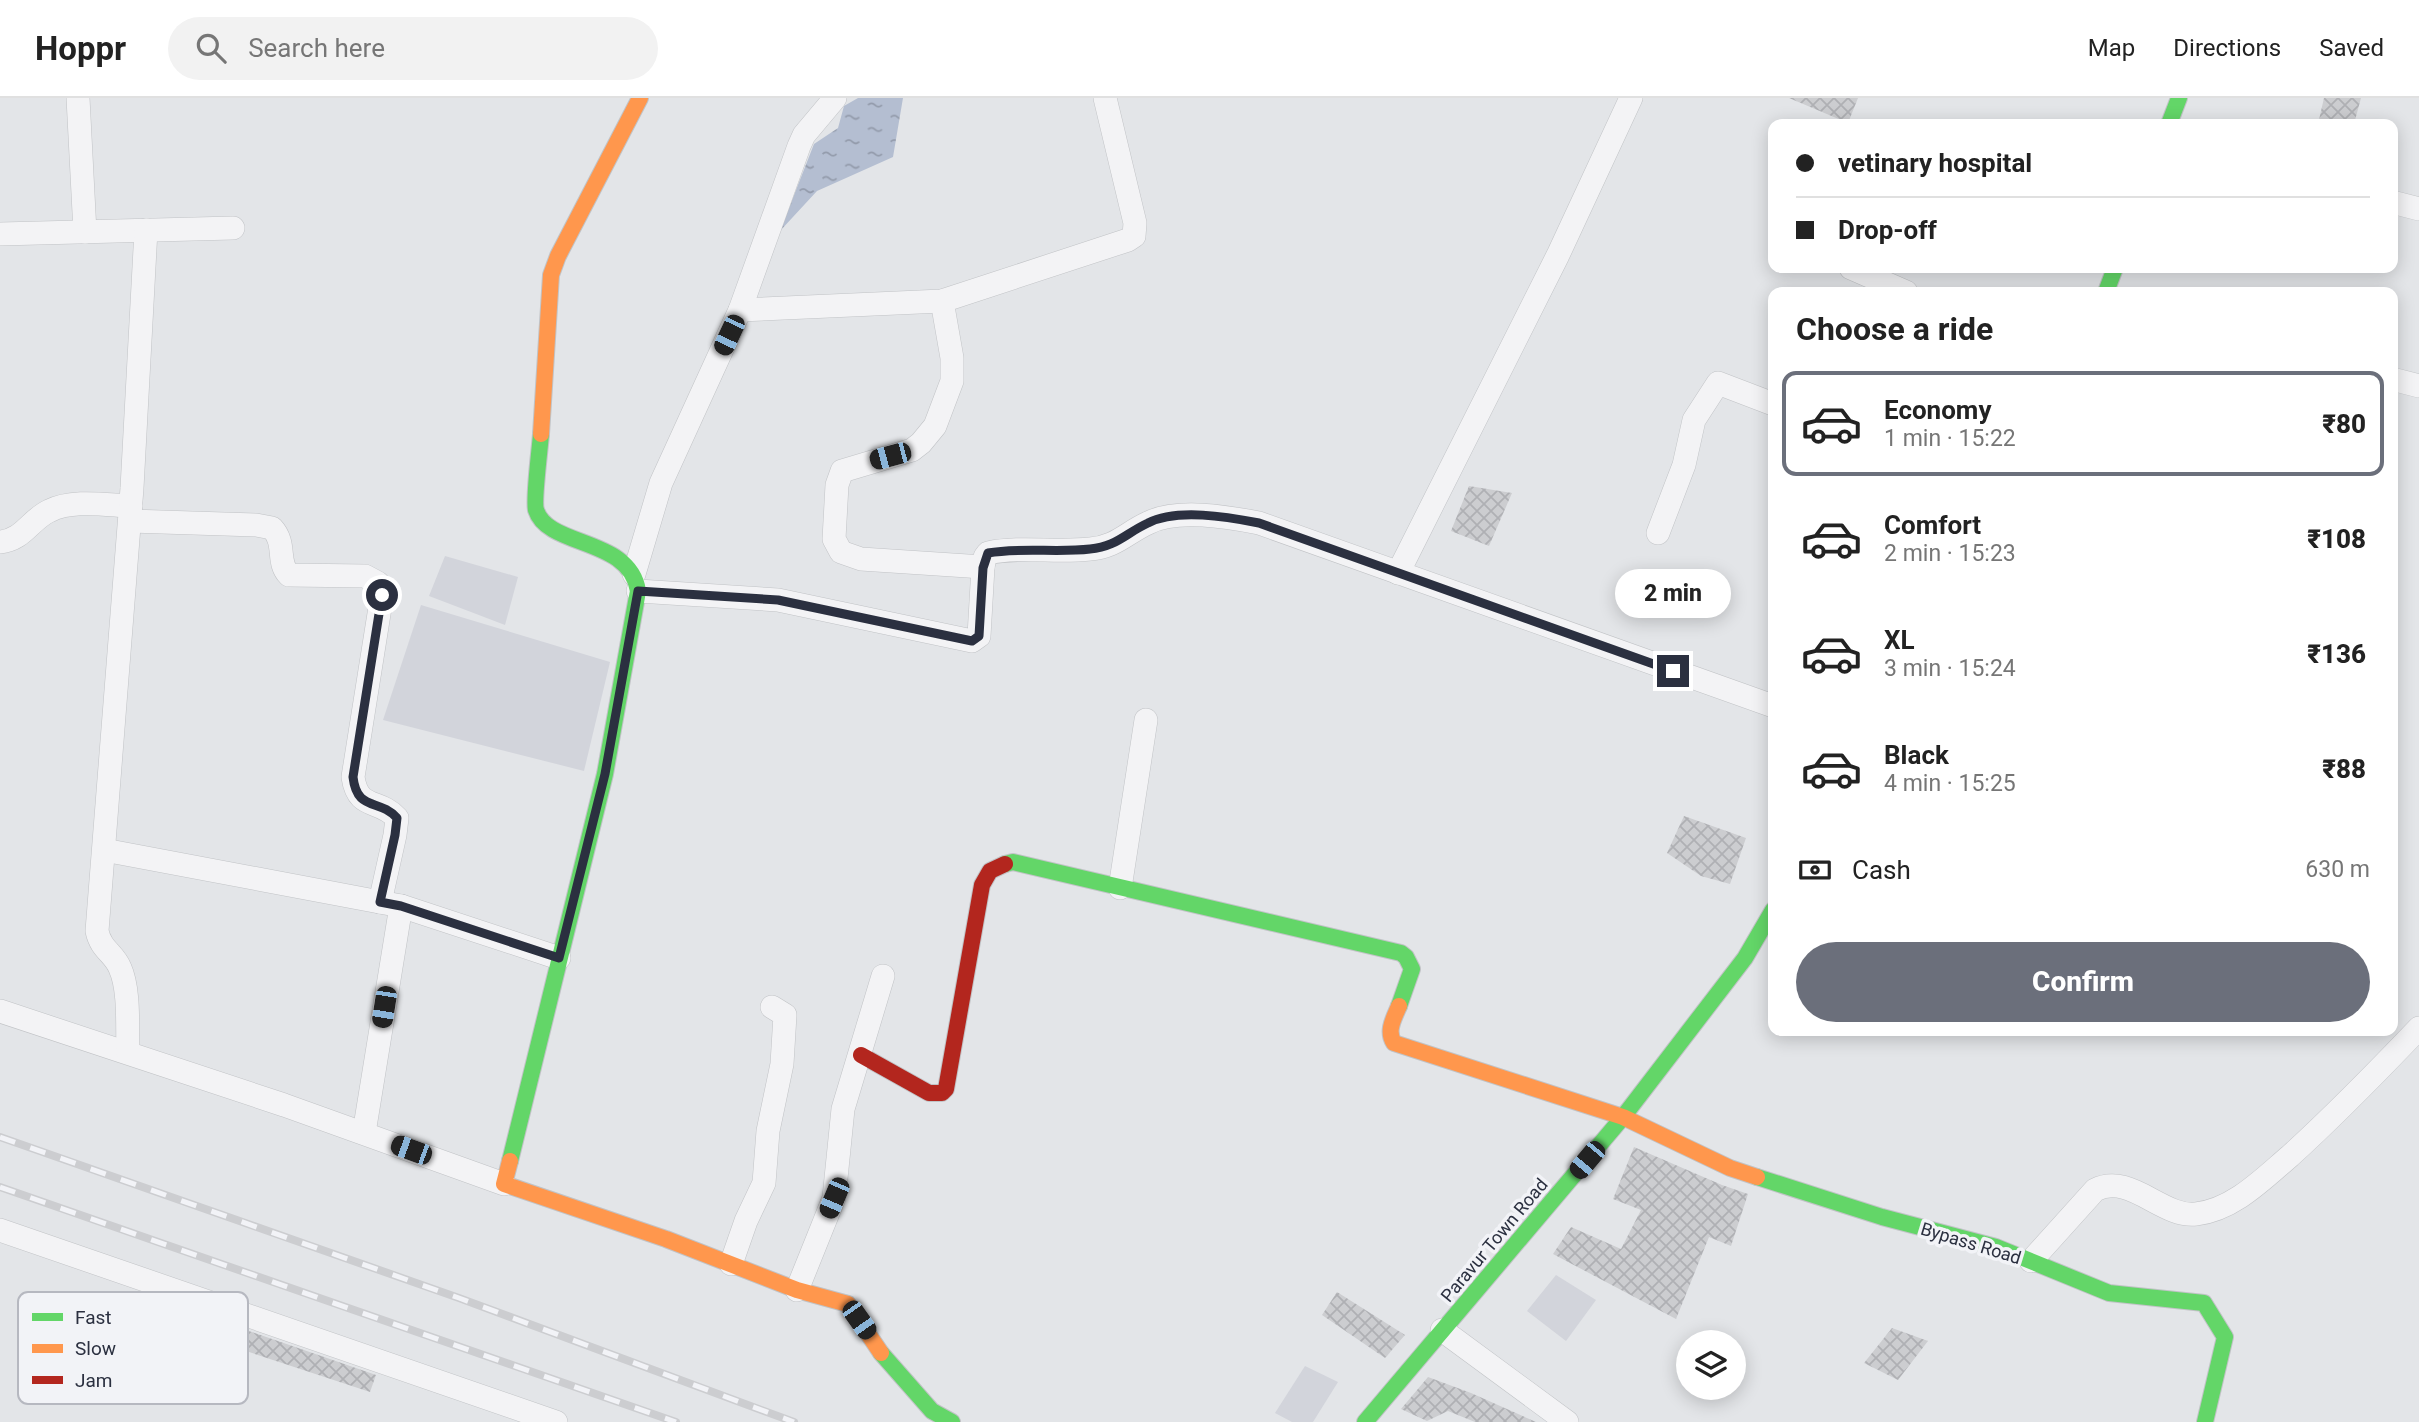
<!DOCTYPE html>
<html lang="en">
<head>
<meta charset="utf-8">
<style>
  :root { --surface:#fff; --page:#f2f2f2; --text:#222; --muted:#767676; --line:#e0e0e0; --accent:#6b6f7b }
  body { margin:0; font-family:Roboto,sans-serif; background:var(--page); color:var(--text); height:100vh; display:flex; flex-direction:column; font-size:26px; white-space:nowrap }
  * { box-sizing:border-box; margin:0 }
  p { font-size:23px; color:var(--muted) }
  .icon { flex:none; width:38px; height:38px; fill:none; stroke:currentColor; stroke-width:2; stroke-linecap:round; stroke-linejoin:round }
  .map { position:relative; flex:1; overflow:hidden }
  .side { position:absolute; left:1768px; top:189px; width:630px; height:749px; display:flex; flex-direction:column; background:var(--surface); border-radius:14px; box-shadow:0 4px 18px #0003 }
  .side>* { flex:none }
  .top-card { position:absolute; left:1768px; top:21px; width:630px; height:154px; border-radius:14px; box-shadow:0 4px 18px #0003; display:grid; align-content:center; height:154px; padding:0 28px; background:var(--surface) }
  .buttons { position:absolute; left:1676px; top:1232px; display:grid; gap:14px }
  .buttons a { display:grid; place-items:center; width:70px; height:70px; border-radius:50%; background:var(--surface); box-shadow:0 4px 18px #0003; font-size:35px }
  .end { position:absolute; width:32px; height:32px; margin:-16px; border:9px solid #2b3040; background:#fff; box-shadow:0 0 0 4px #fff }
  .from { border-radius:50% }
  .bubble { position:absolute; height:49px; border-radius:24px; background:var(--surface); box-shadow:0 4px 18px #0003; font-size:23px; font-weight:800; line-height:49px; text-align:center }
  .car { position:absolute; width:21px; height:42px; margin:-21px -10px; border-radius:9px; box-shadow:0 0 5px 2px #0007; background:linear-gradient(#222 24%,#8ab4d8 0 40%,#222 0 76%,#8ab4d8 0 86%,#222 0) }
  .top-card b { display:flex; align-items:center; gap:24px; height:66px; font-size:26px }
  .top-card b+b { border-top:2px solid var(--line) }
  .top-card i { width:18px; height:18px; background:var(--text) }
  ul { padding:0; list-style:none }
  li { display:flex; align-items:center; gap:21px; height:105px; margin:0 14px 10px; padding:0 14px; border:4px solid transparent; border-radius:14px }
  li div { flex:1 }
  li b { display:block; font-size:26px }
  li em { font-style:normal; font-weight:800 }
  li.selected { border-color:var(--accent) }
  li>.icon { width:63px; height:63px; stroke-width:1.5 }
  h2 { padding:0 28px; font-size:32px; line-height:84px }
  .pay { display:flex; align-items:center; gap:18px; height:77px; padding:0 28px; font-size:26px }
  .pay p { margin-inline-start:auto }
  .button { display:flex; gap:14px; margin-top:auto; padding:14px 28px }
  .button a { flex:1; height:80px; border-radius:42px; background:var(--accent); color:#fff; font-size:28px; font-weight:800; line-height:80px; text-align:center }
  header { display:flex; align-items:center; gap:42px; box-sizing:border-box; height:98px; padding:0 35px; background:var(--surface); border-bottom:2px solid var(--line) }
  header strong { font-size:33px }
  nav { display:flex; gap:38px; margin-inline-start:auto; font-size:24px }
  .search { width:490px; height:63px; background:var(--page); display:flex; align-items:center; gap:18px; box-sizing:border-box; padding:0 24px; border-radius:38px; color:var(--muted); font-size:26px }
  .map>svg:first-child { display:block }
</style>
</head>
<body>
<header>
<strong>Hoppr</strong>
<div class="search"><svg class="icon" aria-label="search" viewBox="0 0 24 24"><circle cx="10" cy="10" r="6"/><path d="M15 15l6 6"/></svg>Search here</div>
<nav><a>Map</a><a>Directions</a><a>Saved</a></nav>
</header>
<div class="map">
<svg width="2419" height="1324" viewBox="0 0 2419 1324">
  <defs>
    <pattern id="water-ripples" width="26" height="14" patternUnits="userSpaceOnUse" patternTransform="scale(1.75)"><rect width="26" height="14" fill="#b4bed1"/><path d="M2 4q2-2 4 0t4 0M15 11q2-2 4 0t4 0" fill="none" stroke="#939bab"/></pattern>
    <pattern id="building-cross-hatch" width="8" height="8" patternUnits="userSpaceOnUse" patternTransform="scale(1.75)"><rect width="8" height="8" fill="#cccdd0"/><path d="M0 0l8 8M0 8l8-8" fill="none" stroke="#afb0b4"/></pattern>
  </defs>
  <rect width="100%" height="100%" fill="#e3e5e8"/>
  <g fill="#d2d4db">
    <path d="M445,458L518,479L505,527L429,498Z"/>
    <path d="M421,507L610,564L584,673L383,622Z"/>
    <path d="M1556,1177L1596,1202L1566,1243L1527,1213Z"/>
    <path d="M1305,1268L1338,1284L1313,1324H1292L1275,1315Z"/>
  </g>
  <path fill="url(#water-ripples)" d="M858,0H903L893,59L817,93L780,133L814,46L838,30L844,8Z"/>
  <g fill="url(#building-cross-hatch)">
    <path d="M1789,0H1858L1848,25Z"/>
    <path d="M2324,0H2361L2354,26H2318Z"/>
    <path d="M1469,388L1512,395L1489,448L1451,433Z"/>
    <path d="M1684,718L1746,740L1730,786L1701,778L1667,755Z"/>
    <path d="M1634,1049L1722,1087L1748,1096L1731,1148L1709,1139L1676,1221L1553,1156L1571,1129L1621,1151L1641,1112L1613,1101Z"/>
    <path d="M1337,1194L1405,1237L1385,1260L1322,1217Z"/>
    <path d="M1892,1230L1928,1243L1898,1282L1864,1265Z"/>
    <path d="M246,1232L376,1277L370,1294L240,1251Z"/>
    <path d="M1428,1279L1471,1295L1536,1324H1475L1448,1313L1427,1323L1401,1311Z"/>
  </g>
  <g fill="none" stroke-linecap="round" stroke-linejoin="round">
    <g stroke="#c1c3c6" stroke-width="24">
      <g id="street">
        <path d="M78,0L85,134"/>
        <path d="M2392,104L2419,111"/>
        <path d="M0,136L233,130"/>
        <path d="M1851,170L1906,194"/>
        <path d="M942,203L952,260V283L935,328L921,345L912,352L842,373L837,387L834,441L841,454L861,461L983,469"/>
        <path d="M740,212L942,203L1128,142L1134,138L1135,125L1105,0"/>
        <path d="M2392,281L2419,288"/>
        <path d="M130,423L256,427L272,430C287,446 276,464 289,477L365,478L378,485L382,497L353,679C358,713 379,700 397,720L395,737L380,804"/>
        <path d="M1658,435L1684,367L1694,322L1718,285L1773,306"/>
        <path d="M0,444C23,442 30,422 49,413C72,401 106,407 131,408"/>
        <path d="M1398,475L1558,157L1631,0"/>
        <path d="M634,476L661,385L740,212L799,48L804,37L835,0"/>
        <path d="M638,493L778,502L972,543L979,538L983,469L985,459L988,455C1021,448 1057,455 1090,451C1116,449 1126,435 1148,425C1177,410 1228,419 1259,425L1773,608"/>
        <path d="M104,752L401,808L559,860"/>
        <path d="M1120,790L1146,622"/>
        <path d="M0,913L284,1007L504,1086"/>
        <path d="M128,954C127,930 130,892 120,870C114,855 101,852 97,833L132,390L146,132"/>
        <path d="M364,1035L401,808"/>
        <path d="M0,1132L556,1324"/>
        <path d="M2031,1163L2095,1092C2130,1074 2162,1120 2196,1116C2233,1112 2263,1081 2290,1058C2335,1017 2377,974 2419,930"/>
        <path d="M731,1166L746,1123L764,1085L768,1033L782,966L785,917L772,909"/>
        <path d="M797,1192L834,1100L843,1011L883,878"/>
        <path d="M1442,1232L1567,1324"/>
      </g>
    </g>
    <g stroke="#c1c3c6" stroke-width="18">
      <g id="fast">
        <path d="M2169,26L2179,0"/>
        <path d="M2106,194L2115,170"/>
        <path d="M1005,766L1013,764L1401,855L1406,859L1412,871L1399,908"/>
        <path d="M510,1063L605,676L638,493C630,439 548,450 536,412C533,403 540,350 541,336"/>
        <path d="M1757,1079L1882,1119L1996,1149L2109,1195L2204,1205L2225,1239L2205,1324"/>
        <path d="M881,1255L932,1313L952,1324"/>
        <path d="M1365,1324L1623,1019L1745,860L1773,812"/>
      </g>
    </g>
    <g stroke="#c1c3c6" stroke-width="18">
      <g id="slow">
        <path d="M541,336L551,177L558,158L640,0"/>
        <path d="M1399,908C1394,920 1386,933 1394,945L1623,1019L1730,1070L1757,1079"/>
        <path d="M510,1063L504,1086L666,1141L797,1192L848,1206L881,1255"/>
      </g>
    </g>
    <g stroke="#c1c3c6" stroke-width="18">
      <path id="jam" d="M861,957L929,995H942L946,991L982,787L990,773L1005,766"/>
    </g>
    <use href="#street" stroke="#f3f3f5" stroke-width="23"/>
    <use href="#fast" stroke="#63d668" stroke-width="16"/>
    <use href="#slow" stroke="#ff974d" stroke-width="16"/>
    <use href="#jam" stroke="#b3261e" stroke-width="16"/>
    <g stroke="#cccdd0" stroke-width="8">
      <g id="rail">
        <path d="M0,1039L459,1200L794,1324"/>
        <path d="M0,1089L676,1324"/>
      </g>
    </g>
    <use href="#rail" stroke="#f2f3f7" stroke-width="5" stroke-dasharray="16" stroke-linecap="butt"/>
  </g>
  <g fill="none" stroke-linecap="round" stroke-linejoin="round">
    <path stroke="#2b3040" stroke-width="9" d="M382,497L353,679C357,714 379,700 397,720L395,737L380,804L401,808L559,860L605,676L638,493L778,502L972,543L979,538L983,470L988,455C1021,449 1057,455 1090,451C1116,449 1126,435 1148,425C1177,410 1228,419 1259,425L1673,573"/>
  </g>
  <g text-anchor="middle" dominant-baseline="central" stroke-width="7" stroke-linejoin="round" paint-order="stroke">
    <g font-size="18" fill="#2b3040" stroke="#f2f3f7">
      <text transform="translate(1494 1142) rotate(-50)">Paravur Town Road</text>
      <text transform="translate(1971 1145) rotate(17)">Bypass Road</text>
    </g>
  </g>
  <rect x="18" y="1194" width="230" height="112" rx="10" fill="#f2f3f7" stroke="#b6b8c0" stroke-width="2"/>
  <rect x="32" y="1215" width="31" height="8" fill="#63d668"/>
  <rect x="32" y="1246" width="31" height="9" fill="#ff974d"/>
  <rect x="32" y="1278" width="31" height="8" fill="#b3261e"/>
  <g font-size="19" fill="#2b3040">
    <text x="75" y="1226">Fast</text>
    <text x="75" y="1257">Slow</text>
    <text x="75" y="1289">Jam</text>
  </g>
</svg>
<div class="buttons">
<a><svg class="icon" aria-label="layers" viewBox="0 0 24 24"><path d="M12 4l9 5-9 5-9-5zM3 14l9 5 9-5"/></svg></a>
</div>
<i class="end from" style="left:382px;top:497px"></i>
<i class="end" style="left:1673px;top:573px"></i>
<div class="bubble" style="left:1615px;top:471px;width:116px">2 min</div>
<i class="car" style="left:729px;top:237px;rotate:205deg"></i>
<i class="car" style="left:890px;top:358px;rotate:255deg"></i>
<i class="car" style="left:384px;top:909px;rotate:189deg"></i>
<i class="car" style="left:411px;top:1052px;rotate:290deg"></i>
<i class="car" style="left:1587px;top:1062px;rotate:220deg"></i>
<i class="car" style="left:834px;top:1100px;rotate:203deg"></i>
<i class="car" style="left:859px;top:1222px;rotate:145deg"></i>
<div class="top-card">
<b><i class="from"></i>vetinary hospital</b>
<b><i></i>Drop-off</b>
</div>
<section class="side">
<h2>Choose a ride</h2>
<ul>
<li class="selected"><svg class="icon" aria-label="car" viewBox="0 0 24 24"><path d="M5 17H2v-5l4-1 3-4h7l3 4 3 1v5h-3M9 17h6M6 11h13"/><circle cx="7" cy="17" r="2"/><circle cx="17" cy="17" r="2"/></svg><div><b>Economy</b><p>1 min · 15:22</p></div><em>₹80</em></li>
<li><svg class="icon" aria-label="car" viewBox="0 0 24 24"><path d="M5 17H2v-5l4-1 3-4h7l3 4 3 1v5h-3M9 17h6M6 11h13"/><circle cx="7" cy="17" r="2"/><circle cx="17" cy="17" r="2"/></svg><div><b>Comfort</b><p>2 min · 15:23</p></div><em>₹108</em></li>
<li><svg class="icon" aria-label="car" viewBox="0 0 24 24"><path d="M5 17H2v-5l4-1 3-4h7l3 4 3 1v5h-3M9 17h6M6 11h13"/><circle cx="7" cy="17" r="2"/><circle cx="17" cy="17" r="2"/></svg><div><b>XL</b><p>3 min · 15:24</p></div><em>₹136</em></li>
<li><svg class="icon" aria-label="car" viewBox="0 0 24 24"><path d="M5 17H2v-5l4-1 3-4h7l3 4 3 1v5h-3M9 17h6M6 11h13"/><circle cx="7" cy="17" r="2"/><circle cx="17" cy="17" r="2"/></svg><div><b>Black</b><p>4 min · 15:25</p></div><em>₹88</em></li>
</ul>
<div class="pay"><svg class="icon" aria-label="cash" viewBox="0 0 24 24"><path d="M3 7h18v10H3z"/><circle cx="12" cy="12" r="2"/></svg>Cash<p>630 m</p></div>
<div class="button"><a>Confirm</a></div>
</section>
</div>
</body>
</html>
